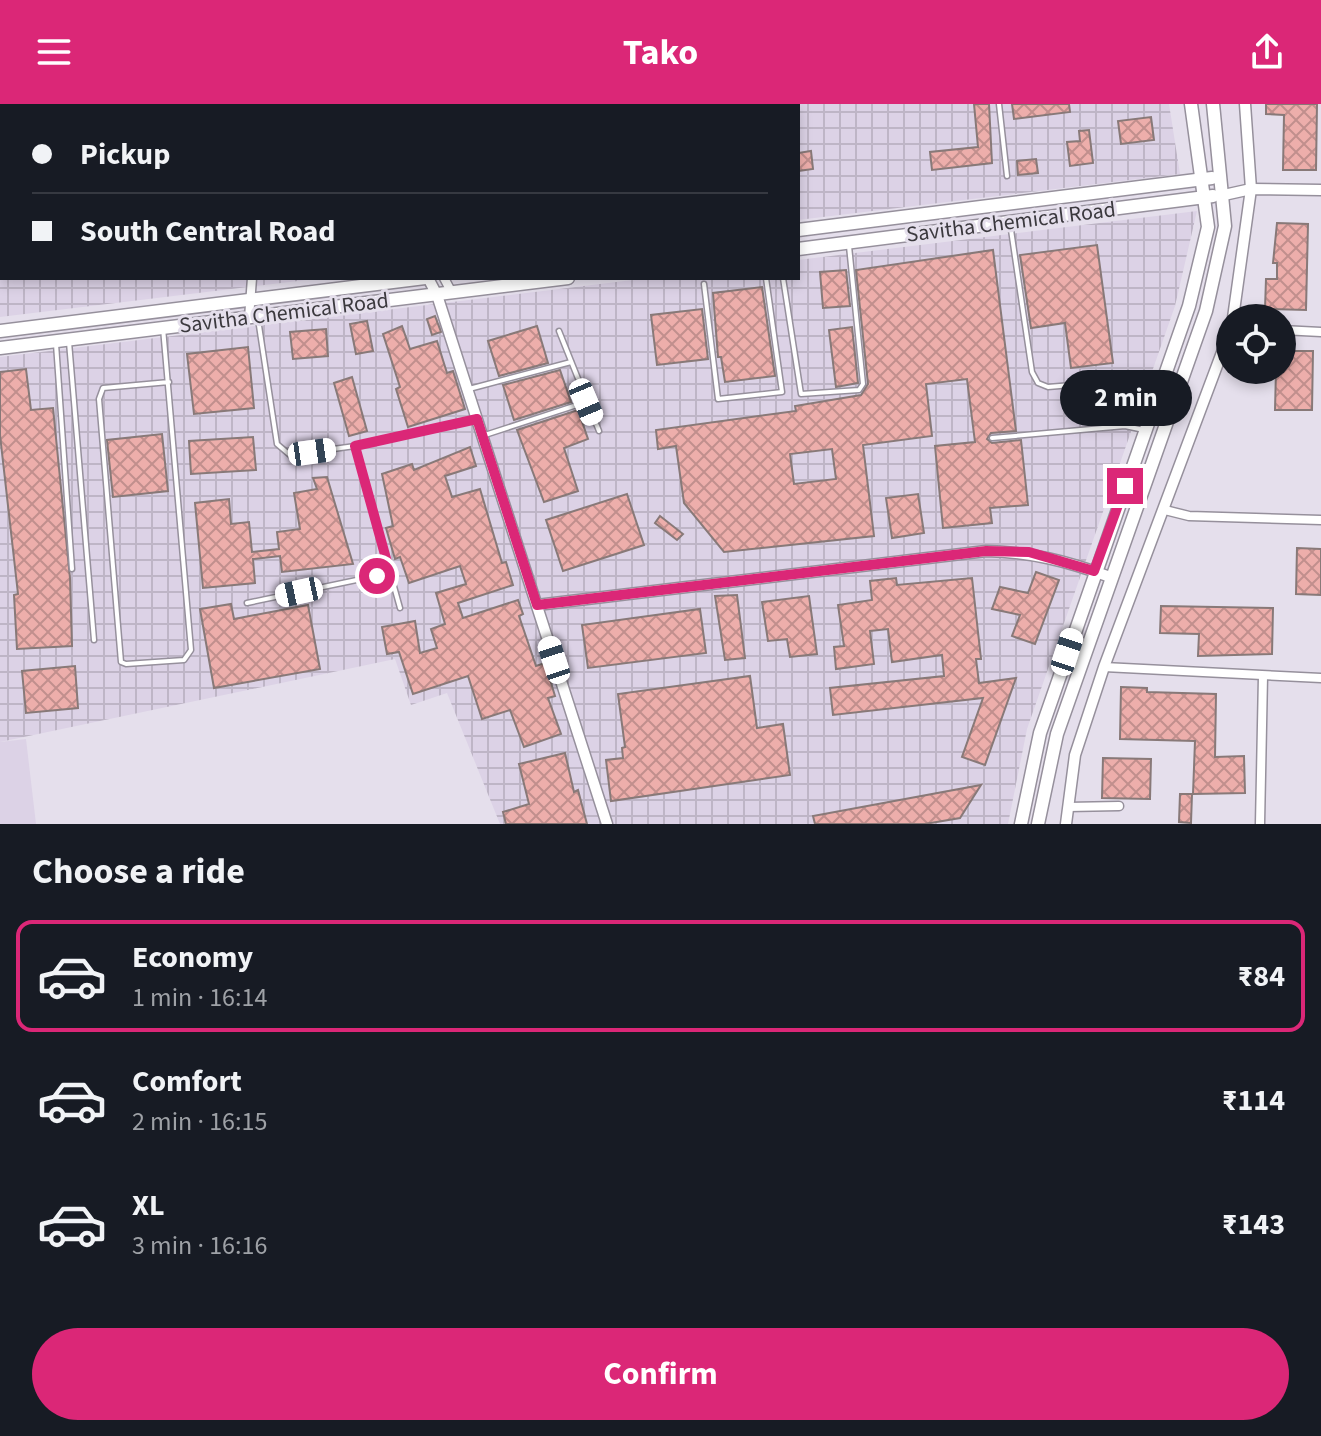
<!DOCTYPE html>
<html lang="en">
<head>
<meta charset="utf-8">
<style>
  :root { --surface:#171b24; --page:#20242c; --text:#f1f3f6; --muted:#9ea1a6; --line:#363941; --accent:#db2777 }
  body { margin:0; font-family:"Source Sans 3",sans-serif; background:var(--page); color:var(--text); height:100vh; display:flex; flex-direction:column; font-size:30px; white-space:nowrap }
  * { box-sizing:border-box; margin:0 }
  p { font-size:26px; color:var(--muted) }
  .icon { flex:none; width:44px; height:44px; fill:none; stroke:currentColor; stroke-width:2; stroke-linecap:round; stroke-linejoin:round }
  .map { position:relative; height:720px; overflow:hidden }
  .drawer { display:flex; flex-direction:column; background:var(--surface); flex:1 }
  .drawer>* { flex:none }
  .top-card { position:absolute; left:0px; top:0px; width:800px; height:176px; box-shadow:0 4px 12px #0003; display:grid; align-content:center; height:176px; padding:0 32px; background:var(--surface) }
  .fabs { position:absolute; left:1216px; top:200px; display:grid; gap:16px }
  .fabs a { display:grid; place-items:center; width:80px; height:80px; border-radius:50%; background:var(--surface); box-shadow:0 4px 12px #0003; font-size:40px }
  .end { position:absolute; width:36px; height:36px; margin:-18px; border:10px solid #db2777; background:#fff; box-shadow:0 0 0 4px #fff }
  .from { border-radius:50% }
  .bubble { position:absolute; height:56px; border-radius:28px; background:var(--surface); box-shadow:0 4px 12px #0003; font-size:26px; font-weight:700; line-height:56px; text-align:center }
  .car { position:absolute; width:24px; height:48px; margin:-24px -12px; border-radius:10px; box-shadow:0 0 6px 2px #0007; background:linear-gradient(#fff 24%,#345 0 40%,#fff 0 76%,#345 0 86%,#fff 0) }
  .top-card b { display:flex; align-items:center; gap:28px; height:76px; font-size:30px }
  .top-card b+b { border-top:2px solid var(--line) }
  .top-card i { width:20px; height:20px; background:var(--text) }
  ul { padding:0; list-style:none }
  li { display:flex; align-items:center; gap:24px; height:112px; margin:0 16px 12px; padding:0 16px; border:4px solid transparent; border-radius:16px }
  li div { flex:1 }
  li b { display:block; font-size:30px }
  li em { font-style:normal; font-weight:700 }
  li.selected { border-color:var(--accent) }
  li>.icon { width:72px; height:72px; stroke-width:1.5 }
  h2 { padding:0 32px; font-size:36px; line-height:96px }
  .primary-button { display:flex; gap:16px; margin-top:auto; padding:16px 32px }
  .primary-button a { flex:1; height:92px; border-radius:48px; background:var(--accent); color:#fff; font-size:32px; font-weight:700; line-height:92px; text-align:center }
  header { display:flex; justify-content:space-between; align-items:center; height:104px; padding:0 32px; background:var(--accent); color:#fff; font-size:36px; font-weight:700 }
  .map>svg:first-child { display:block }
</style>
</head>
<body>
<header><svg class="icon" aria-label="menu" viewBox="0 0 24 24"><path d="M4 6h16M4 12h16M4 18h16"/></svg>Tako<svg class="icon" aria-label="share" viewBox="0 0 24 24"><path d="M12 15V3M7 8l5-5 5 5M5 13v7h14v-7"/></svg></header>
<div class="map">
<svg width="1321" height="720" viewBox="0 0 1321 720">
  <defs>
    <pattern id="industrial-grid" width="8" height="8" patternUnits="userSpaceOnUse" patternTransform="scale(2)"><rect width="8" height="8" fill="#dcd2e6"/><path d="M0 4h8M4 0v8" fill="none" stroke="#beb5c6"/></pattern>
    <pattern id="building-cross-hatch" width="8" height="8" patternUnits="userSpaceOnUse" patternTransform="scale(2)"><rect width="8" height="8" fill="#edaeab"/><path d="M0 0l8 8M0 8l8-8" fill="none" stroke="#c18f8d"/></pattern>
  </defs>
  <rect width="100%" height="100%" fill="#e5dfec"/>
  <path fill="#dcd2e6" d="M26,635L36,720H0V638Z"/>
  <g fill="url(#industrial-grid)">
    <path d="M0,0H1169L1180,70L798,116V2H2V174H323L0,213Z"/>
    <path d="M1197,107L1175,202L1027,625L1008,720H500L447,589L411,601L395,555L0,638V253L649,174H798V156Z"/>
  </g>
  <g fill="url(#building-cross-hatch)" stroke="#887978" stroke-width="2" fill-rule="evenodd">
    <path d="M974,0H989L992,59L932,66L930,48L978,43Z"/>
    <path d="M1012,0H1069L1070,8L1014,15Z"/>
    <path d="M1266,0H1317L1316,66H1283L1284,11L1266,10Z"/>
    <path d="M1151,13L1154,36L1121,40L1118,17Z"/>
    <path d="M1089,26L1093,59L1070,62L1067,38L1080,37L1079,27Z"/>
    <path d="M811,47L813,65L798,67V49Z"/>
    <path d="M1036,55L1038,69L1018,71L1017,57Z"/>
    <path d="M1277,119L1308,120L1306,206L1265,205L1266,175H1277V159H1273Z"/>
    <path d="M1097,141L1113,259L1071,264L1065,219L1031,224L1020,151Z"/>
    <path d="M993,146L1016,327L991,329L987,335L992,339L1021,336L1028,401L990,404L992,419L943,424L935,342L975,338L967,275L926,280L932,332L863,341L874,432L724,448L684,399L676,342L658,345L656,326L796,307L795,302L861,291L868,280L856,166ZM832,345L836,375L794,380L790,350Z"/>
    <path d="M846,166L850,202L823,204L820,168Z"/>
    <path d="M762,183L775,272L725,278L721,253H718L713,189Z"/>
    <path d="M702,205L708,255L657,261L651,211Z"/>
    <path d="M435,212L441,228L432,231L427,215Z"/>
    <path d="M367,217L373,247L356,250L350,220Z"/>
    <path d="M402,222L410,245L437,237L447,269L453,267L465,305L408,323L396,285L400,283L383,230Z"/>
    <path d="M537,222L548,259L499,272L488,237Z"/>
    <path d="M852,223L858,279L836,283L829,226Z"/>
    <path d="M326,225L328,252L293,255L290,228Z"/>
    <path d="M248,243L254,304L194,310L187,250Z"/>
    <path d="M1282,247H1313L1312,306H1275L1276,266H1282Z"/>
    <path d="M26,265L31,306L53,304L70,474L72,542L17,545L14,491L18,490L0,331V268Z"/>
    <path d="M560,266L571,298L514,316L503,281Z"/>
    <path d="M352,273L367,327L349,332L334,279Z"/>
    <path d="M578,306L588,335L564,344L578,387L544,398L517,326Z"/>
    <path d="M162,330L168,387L113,393L107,336Z"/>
    <path d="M253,333L256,366L191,370L189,337Z"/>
    <path d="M470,343L476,362L445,372L452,393L480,385L502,459L506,458L513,481L458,499L463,514L518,496L523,510L519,512L536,562L545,559L555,592L548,594L561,630L524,643L510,606L482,615L468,572L413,590L399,548L387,550L382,523L415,517L420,549L437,544L431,525L445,520L436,489L466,480L460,462L409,479L400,453L395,455L386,424L393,422L382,370L412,360L414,366Z"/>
    <path d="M327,373L353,460L282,468L280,452L253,455L255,479L203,484L195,399L229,395L231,420L249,418L252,448L279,445L277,428L300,425L294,389L317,385L313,374Z"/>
    <path d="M627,390L644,441L563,467L546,416Z"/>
    <path d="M918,390L924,429L892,434L886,394Z"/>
    <path d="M660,412L683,430L677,436L655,419Z"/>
    <path d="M1297,444L1321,445V491L1296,490Z"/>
    <path d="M1036,468L1059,476L1035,540L1012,532L1020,511L992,505L1000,483L1028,489Z"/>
    <path d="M896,474L897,481L972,474L981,555H976L979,579L1016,574L985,661L962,653L983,594L833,611L830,584L944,572L942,551L892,558L888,525L870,527L874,560L836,565L834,543L844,542L838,501L872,496L870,477Z"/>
    <path d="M737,491L745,554L725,556L715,492Z"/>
    <path d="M809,492L817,550L790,553L787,535L768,537L762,498Z"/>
    <path d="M231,500L234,515L308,501L320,565L214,584L200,505Z"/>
    <path d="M1161,502L1273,504L1272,550L1198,552L1199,530L1160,529Z"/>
    <path d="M700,505L706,549L588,564L582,521Z"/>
    <path d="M75,562L78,604L26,609L22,567Z"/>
    <path d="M750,572L757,624L783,620L790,671L611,697L606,656L623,654L622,644L625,643L618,590Z"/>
    <path d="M1121,583L1147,584V588L1216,590L1215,653L1244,652L1245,689L1193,690L1195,637L1120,635Z"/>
    <path d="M565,649L574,688L578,686L587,720H506L503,708L529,700L519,660Z"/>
    <path d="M1103,654L1151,655L1150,695L1102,694Z"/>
    <path d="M981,681L960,714L925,720H815L813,712Z"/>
    <path d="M1180,690H1192L1191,719L1179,718Z"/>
  </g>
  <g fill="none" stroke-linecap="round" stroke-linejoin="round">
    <g stroke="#96909c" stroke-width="7">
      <g id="service">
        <path d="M89,0V2"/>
        <path d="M749,0L750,2"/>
        <path d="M999,0L1007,72"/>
        <path d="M0,87H2"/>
        <path d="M1010,119L1032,268L1038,279L1048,283L1119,277"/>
        <path d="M0,162H2"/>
        <path d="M783,174L801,290L859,286L863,280L849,142"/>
        <path d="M704,180L718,295L782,288L766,174"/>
        <path d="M258,215L277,340L290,351L355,342L477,315"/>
        <path d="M163,224L191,546L184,556L126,560L121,558L99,295L103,284L169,278"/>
        <path d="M559,227L599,327"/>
        <path d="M69,238L94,536"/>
        <path d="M56,240L72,465"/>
        <path d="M469,285L571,258"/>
        <path d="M485,331L586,298"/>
        <path d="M992,334L1125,322L1144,326"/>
        <path d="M355,342L400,504"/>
        <path d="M247,499L390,469"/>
      </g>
    </g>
    <g stroke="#96909c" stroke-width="11">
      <g id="minor">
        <path d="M346,0L347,2"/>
        <path d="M270,2L271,0"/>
        <path d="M444,174L452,189"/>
        <path d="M249,214L252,174"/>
        <path d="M1282,226L1321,228"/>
        <path d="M1165,406L1189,412L1321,416"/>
        <path d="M1104,563L1321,574"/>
        <path d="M1068,703L1119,702"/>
        <path d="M1260,720L1263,572"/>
      </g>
    </g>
    <g stroke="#96909c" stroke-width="13">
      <g id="tertiary">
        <path d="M1224,91L1251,85L1321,86"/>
        <path d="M428,174L437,191L607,720"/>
        <path d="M1233,214L1251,85L1245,0"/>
        <path d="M537,501L986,447C1031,448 1067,457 1110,473"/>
        <path d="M1066,720L1075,651L1104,563L1230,227"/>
      </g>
    </g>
    <g stroke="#96909c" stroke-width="15">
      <g id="secondary">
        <path d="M650,0L651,2"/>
        <path d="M798,126L1212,74"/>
        <path d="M798,145L1213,92"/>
        <path d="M0,227L425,174"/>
        <path d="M0,244L568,174"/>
        <path d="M1021,720L1040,629L1189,202L1208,123L1191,0"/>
        <path d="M1038,720L1057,630L1206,207L1225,122L1213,0"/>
      </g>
    </g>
    <use href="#service" stroke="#fff" stroke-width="4"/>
    <use href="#minor" stroke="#fff" stroke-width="8"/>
    <use href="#tertiary" stroke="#fff" stroke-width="10"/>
    <use href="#secondary" stroke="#fff" stroke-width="12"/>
  </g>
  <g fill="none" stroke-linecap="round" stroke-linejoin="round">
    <path stroke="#db2777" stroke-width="10" d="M377,472L390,469L355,342L477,315L537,501L986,447L1029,448L1094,467L1125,382"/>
  </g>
  <g text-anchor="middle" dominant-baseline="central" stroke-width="6" stroke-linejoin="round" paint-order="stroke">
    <g font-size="22" fill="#3b393e" stroke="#e5dfec">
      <text transform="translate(1011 118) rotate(-7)">Savitha Chemical Road</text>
      <text transform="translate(284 209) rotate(-7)">Savitha Chemical Road</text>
    </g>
  </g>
</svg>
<div class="fabs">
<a><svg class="icon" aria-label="locate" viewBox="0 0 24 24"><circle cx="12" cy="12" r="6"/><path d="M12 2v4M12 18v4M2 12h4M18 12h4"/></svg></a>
</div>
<i class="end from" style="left:377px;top:472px"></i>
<i class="end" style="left:1125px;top:382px"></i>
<div class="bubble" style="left:1060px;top:266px;width:132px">2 min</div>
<i class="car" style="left:586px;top:298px;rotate:157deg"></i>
<i class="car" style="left:312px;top:348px;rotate:82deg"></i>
<i class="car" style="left:299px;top:488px;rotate:258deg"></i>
<i class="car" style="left:1067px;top:548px;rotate:18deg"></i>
<i class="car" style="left:554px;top:556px;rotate:342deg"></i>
<div class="top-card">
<b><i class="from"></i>Pickup</b>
<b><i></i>South Central Road</b>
</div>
</div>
<section class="drawer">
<h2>Choose a ride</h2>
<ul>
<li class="selected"><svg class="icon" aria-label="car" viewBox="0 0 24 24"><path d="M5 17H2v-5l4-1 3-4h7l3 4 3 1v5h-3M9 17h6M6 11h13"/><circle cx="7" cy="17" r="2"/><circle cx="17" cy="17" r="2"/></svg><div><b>Economy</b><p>1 min · 16:14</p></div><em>₹84</em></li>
<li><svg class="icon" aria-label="car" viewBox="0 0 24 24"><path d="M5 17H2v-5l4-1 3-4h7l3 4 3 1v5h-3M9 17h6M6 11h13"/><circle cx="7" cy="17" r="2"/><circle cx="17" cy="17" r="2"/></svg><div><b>Comfort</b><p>2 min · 16:15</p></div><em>₹114</em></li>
<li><svg class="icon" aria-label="car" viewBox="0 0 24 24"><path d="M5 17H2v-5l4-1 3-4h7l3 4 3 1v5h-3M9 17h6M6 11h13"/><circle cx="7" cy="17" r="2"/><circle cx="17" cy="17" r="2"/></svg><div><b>XL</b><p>3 min · 16:16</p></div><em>₹143</em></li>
</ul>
<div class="primary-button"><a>Confirm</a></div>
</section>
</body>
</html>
